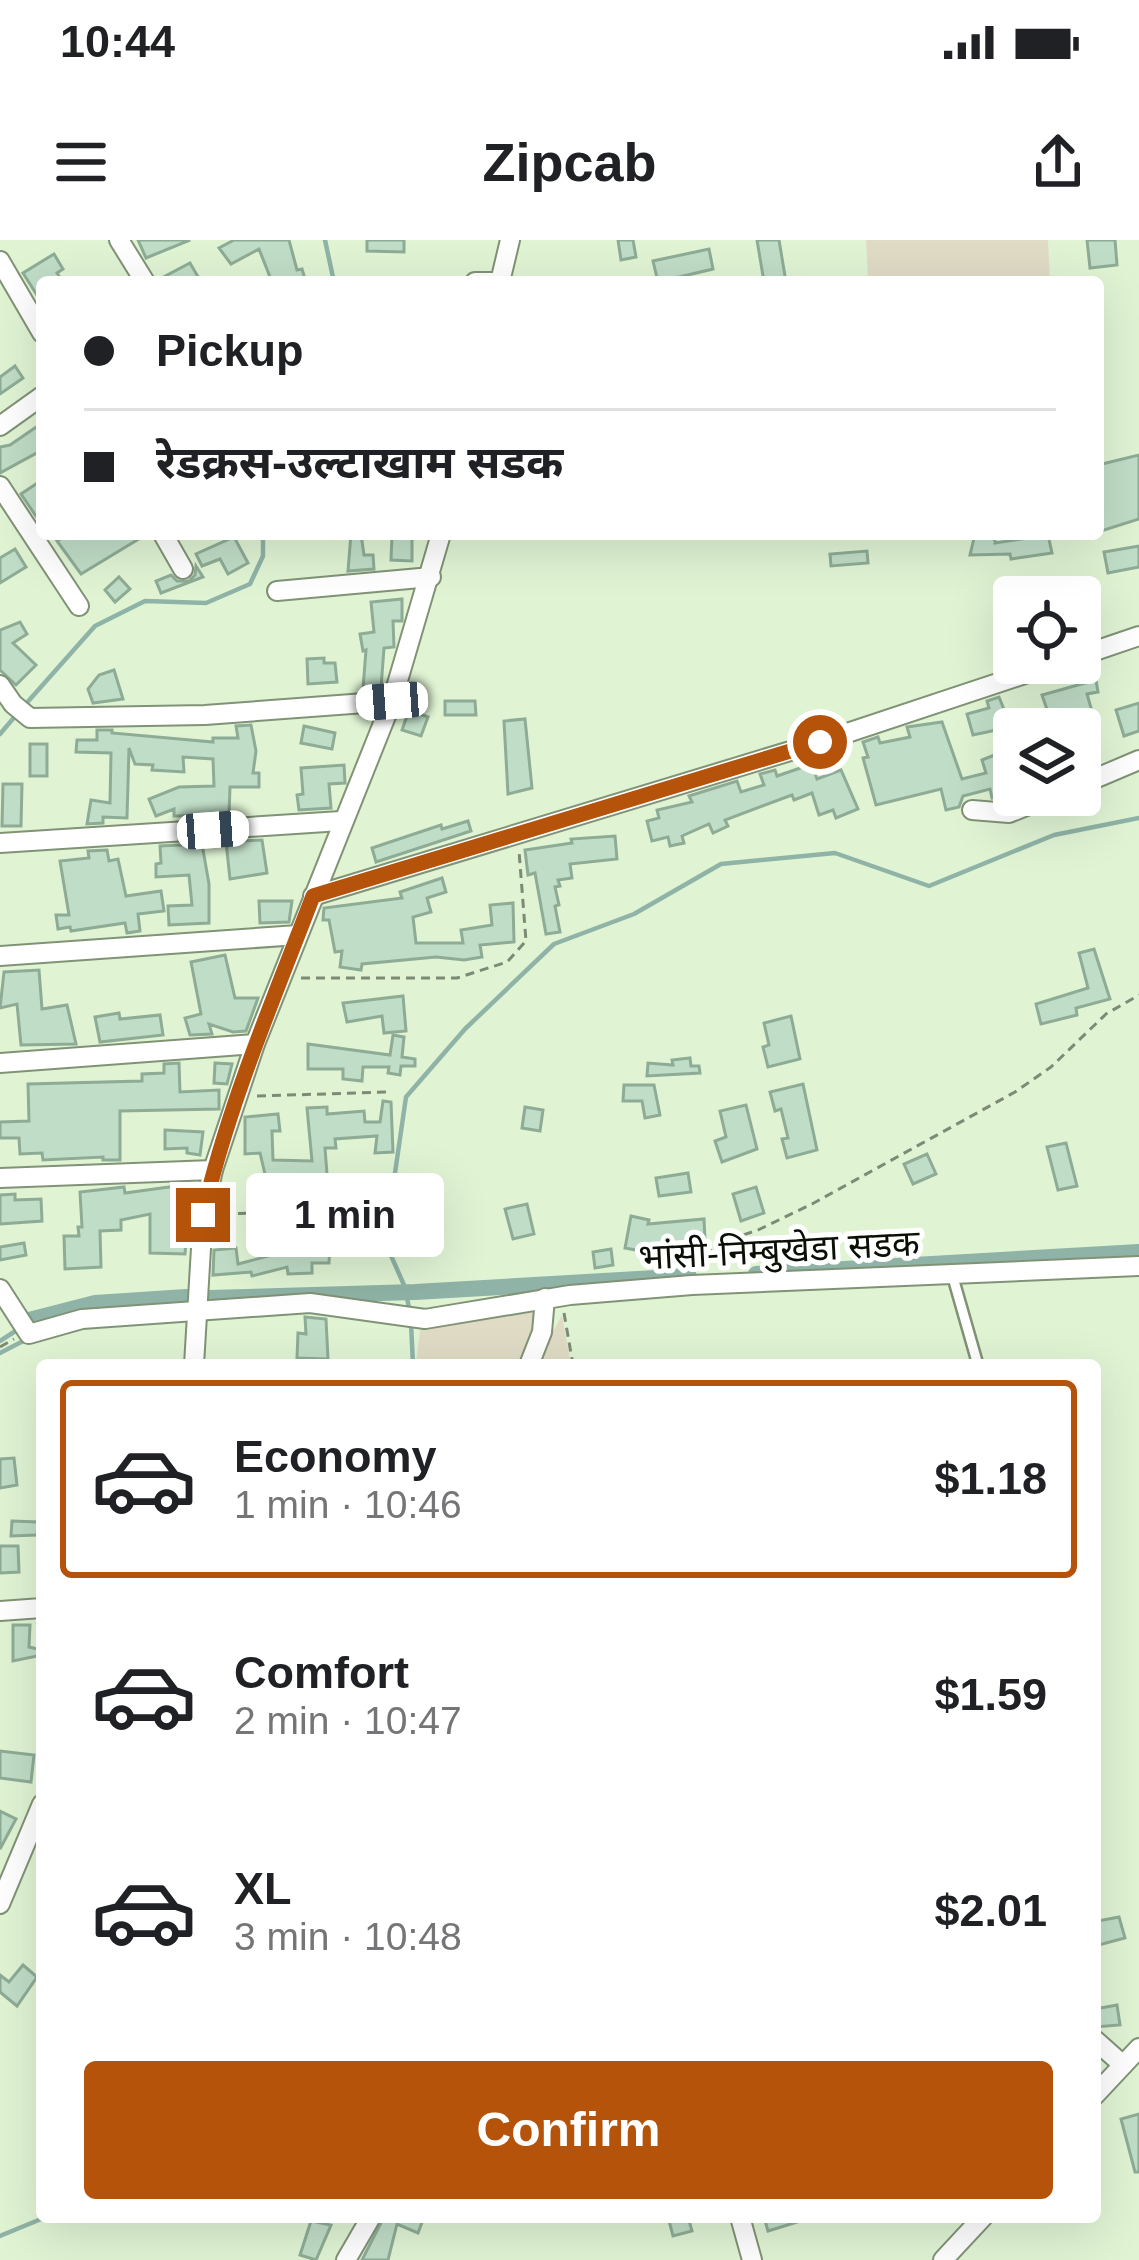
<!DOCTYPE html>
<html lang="en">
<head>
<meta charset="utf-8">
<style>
  :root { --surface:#fff; --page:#f2f2f2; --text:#202124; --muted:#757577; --line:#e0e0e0; --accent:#b45309 }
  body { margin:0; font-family:Arial,"Noto Sans Devanagari",sans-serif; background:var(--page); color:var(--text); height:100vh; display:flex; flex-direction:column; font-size:45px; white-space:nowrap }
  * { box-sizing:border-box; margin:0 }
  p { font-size:39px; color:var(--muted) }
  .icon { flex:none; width:66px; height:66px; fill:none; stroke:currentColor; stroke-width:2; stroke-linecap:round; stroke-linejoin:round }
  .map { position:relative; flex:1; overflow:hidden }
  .sheet { position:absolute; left:36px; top:1119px; width:1065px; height:864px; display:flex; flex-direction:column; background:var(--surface); border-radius:12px; box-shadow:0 12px 48px #0002 }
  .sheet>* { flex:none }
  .guide { position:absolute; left:36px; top:36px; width:1068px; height:264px; border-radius:12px; box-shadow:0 12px 48px #0002; display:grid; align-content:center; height:264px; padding:0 48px; background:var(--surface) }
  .controls { position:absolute; left:993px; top:336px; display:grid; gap:24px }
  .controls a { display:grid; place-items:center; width:108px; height:108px; border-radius:12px; background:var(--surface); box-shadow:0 12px 48px #0002; font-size:60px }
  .end { position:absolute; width:54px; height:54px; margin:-27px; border:15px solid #b45309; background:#fff; box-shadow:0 0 0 6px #fff }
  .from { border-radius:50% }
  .bubble { position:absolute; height:84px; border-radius:12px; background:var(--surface); box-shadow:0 12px 48px #0002; font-size:39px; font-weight:600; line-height:84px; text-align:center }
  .car { position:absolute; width:36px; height:72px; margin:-36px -18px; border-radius:15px; box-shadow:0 0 9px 3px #0007; background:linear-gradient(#fff 24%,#345 0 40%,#fff 0 76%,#345 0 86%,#fff 0) }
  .guide b { display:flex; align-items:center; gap:42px; height:114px; font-size:45px }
  .guide b+b { border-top:3px solid var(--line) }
  .guide i { width:30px; height:30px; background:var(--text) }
  ul { padding:21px 0 0; list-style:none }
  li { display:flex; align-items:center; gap:36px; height:198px; margin:0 24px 18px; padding:0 24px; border:6px solid transparent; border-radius:12px }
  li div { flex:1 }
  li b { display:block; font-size:45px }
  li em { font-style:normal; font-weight:600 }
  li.selected { border-color:var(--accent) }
  li>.icon { width:108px; height:108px; stroke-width:1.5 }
  .primary-button { display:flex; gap:24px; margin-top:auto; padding:24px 48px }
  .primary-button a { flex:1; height:138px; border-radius:12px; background:var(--accent); color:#fff; font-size:48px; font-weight:600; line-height:138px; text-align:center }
  .status { display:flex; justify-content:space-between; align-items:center; height:84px; padding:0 60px; background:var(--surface); direction:ltr }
  .status svg { height:33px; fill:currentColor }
  header { display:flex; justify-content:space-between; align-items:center; height:156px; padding:0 48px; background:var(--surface); font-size:54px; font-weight:600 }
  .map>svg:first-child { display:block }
</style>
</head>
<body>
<div class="status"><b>10:44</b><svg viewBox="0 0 49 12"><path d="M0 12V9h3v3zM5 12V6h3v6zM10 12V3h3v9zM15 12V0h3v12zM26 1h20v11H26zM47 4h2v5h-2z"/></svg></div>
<header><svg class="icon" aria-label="menu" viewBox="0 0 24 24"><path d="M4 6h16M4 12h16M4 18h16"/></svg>Zipcab<svg class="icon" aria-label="share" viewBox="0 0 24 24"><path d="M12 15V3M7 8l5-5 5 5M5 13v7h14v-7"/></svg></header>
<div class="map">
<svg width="1139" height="2020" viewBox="0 0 1139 2020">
  <rect width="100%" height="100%" fill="#e0f4d4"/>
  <g fill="#e0dbc5">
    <path d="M866,0H1048L1050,42H868Z"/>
    <path d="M541,1070L523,1125H416L420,1090Z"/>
    <path d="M562,1075L571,1125H535Z"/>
  </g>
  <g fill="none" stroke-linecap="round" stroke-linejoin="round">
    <g stroke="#8fb3a6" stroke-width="4.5">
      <path d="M325,0L334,42"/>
      <path d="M24,466L95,386L145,361L206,363L250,344L263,316V294"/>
      <path d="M0,494L17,474"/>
      <path d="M410,1072L404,1045L385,1002L406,857L465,789L554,704L634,674L721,624L835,613L929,646L1054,595L1139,578"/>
      <path d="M411,1083L413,1125"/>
      <path d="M0,1101L17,1090"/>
      <path d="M0,1113L29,1098"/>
      <path d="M0,1996L46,1977"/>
    </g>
    <g stroke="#8fb3a6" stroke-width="16">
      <path d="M756,1034L1139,1012"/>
      <path d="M209,1058L415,1052L689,1036"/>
      <path d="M29,1080L95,1063L186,1057"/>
    </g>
  </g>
  <g fill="#c0ddc7" stroke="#8eac95" stroke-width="3">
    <path d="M138,0H190L146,18Z"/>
    <path d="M234,0H289L297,30L302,29L306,42H268L270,37L259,9L231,24L219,8Z"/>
    <path d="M367,0H404V12L367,11Z"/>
    <path d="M618,0H633L636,17L621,20Z"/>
    <path d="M757,0H779L786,42H764Z"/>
    <path d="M1087,0H1115L1117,25L1090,28Z"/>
    <path d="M709,9L713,29L658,42L653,21Z"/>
    <path d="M54,14L63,29L57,33L63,42H42V63L23,33Z"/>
    <path d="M190,23L201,42H158V40Z"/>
    <path d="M15,126L23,138L0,154V137Z"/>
    <path d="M42,183V210L0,233V207L10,205Z"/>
    <path d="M1139,215V279L1098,292V225Z"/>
    <path d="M42,240V285L21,254Z"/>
    <path d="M69,294H147L81,334L57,301Z"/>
    <path d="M351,294H361L364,315H373L374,329L348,331Z"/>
    <path d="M975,294H995V303L1048,295L1052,313L1011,319L1010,314L970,315Z"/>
    <path d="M392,295L412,296V321L391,320Z"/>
    <path d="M234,297L248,323L228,334L220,319L202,326L196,314Z"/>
    <path d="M1139,306V327L1108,333L1104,312Z"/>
    <path d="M15,309L26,327L0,343V318Z"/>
    <path d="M867,311L868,323L831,326L830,314Z"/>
    <path d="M196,326L203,337L161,353L156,341L171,335L177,341H189L195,335Z"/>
    <path d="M119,337L130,349L115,362L105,350Z"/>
    <path d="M402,359V381H393L394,407L384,408L381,448L363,449L366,410L363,411L360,394L374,392L371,362Z"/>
    <path d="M20,382L27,394L13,403L36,425L16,445L0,430V390Z"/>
    <path d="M324,418V423H335L337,442L308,444L307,419Z"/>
    <path d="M114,430L123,459L93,463L88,449L99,435Z"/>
    <path d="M1096,440L1098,452L1087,454L1093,475L1064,483L1061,475L1050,478L1042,455Z"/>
    <path d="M999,457L1011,487L973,495L967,474L989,468L987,461Z"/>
    <path d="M445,461H475L476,475H445Z"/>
    <path d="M1139,463V491L1124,496L1116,470Z"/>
    <path d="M409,470L428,477L421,496L402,490Z"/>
    <path d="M525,479L532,548L508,554L504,481Z"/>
    <path d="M942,482L962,539L986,533L982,520L997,514L1009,556L992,558L990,549L963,556L959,567L946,570L941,549L876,565L863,518L868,517L863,502L878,497L880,503L910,497L907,487Z"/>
    <path d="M251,485L256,511L253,533H259V547H230L229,575L174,576V569L156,576L149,559L179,547L214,546L213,519L183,517L184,532L152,530L153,525L135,524L129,508L127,578L103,577V583L87,584L91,560L110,563L111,513L76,512L77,500H97V490H112V493L213,502V498H238L236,486Z"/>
    <path d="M304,486L335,493L332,509L301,503Z"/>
    <rect x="30" y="504" width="17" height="32"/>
    <path d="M812,524L817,539L841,530L858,569L836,578L833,570L819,575L812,553L794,560L792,555L725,580L728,586L713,593L709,584L682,596L684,603L670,606L668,597L652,601L647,581L659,578L657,570L692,562L689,556L737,541L741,552L764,545L760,534L775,530L777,536Z"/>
    <path d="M344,525L345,543L329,544L331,568L299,570L297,555L303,554L301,528Z"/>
    <path d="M3,544H22L21,586H2Z"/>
    <path d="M468,581L471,591L376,622L372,608L441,585L442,589Z"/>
    <path d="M615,596L617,619L570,624L572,638L558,640L560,646L555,647L559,665L555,666L560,692L546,694L535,633L528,635L525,610L572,603L571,599Z"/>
    <path d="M262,600L267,633L230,639L226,602Z"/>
    <path d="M202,604L209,644V683L169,685L168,666L192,665L189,635L156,637V624L161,623L160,606Z"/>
    <path d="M107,610L109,621L118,619L126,656L161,651L164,671L138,674L140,691L127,693L125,683L71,691L70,687L58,689L56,675H69L60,621L89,618L88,611Z"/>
    <path d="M442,638L446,652L427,658L431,672L413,677L416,703H463L461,690L492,685L490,665L513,663L514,702L480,705L482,717L464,720L436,717L362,724L361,730L340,727L342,711L335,712L329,680H323L324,668L402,658L400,652Z"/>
    <path d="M259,661H292L289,682L260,683Z"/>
    <path d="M1094,709L1110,759L1076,768L1077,775L1041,784L1036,764L1088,748L1079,713Z"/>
    <path d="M225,715L235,758H258L246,791L233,792L209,784L212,794L190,795L185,778L201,774L191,722Z"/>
    <path d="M39,730L42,769L67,765L76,804L21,805L17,764L0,768L4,732Z"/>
    <path d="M403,756L406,791L384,793L382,776L347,782L343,763Z"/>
    <path d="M119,773L120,779L160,775L163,795L100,802L95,777Z"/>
    <path d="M791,776L800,819L768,827L763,807L769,805L764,783Z"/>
    <path d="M393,795L404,797L402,817L415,819V826H401L400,835L388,833L389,827H363L362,841L343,839V829H308V804L390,815Z"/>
    <path d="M690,818L691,826H699L700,833L647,836L648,823L673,825L672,820Z"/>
    <path d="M179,823L180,852L219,850V869L120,871V920H103V917L43,920L42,913L20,914L19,898H0V882L29,881L28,844L142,841V834L164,833V824Z"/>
    <path d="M215,823L232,824L227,844L214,843Z"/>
    <path d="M803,844L817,910L787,918L782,899L788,898L781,869L775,871L770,852Z"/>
    <path d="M624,845H654L660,875L645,878L642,861H623Z"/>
    <path d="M383,861L391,862L393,912L375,913L377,896L335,899L336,908H325L328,947L310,948L309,941L269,951L260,913L245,914V877L278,874L280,891H272L273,920L312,921L307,868L327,867V874L364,871L365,882H380Z"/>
    <path d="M746,865L757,909L722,922L715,901L726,897L720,871Z"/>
    <path d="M525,867L543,870L540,891L522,888Z"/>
    <path d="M165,890L203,892L200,915L187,913V908L165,909Z"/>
    <path d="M1066,903L1077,946L1058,950L1047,907Z"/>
    <path d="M927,914L936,934L913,944L904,924Z"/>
    <path d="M688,933L691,952L659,956L656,938Z"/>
    <path d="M191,944L185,1014L150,1013V974L121,980V990L100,991L101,1027L65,1029L64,996H79L78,987H82L80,952L124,947L125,953Z"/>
    <path d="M756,947L764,973L741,981L733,954Z"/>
    <path d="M15,954V960L41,959L42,981L0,984V955Z"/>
    <path d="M527,964L534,994L513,999L505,969Z"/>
    <path d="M631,976L649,980L648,984L704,979L705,1000L662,1004L663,1012L652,1013L625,1008Z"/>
    <path d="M357,981H374L369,1003H330L329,1023H312V1033L288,1034L287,1027L252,1036L251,1032L213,1035L214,1010L236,1008L238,1024L272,1015V1005L316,1001L315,985L357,984Z"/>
    <path d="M24,1003L26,1015L0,1020V1007Z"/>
    <path d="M611,1009L613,1025L595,1028L593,1012Z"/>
    <path d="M305,1077L326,1079L328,1119L297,1118L298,1093L306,1094Z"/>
    <path d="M14,1218L17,1245L0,1248V1219Z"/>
    <path d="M12,1281L38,1282L37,1295L11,1296Z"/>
    <path d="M0,1306H18L19,1332L0,1333Z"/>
    <path d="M13,1385H30L29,1407L42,1410V1415L13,1421Z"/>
    <path d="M0,1511L34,1515L31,1542L0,1538Z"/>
    <path d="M0,1571L16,1579L0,1609Z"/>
    <path d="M1119,1677L1125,1698L1095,1706L1098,1681Z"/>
    <path d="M23,1725L37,1737L17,1766L0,1752V1735L9,1742Z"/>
    <path d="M1117,1765L1120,1785L1095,1787V1769Z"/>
    <path d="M1139,1874V1932H1135L1121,1879Z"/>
    <path d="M384,1977H424L418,1993L397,1984L388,2020H362Z"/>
    <path d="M668,1977H688L692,1991L673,1996Z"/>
    <path d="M764,1977H804V1980L768,1991Z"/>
    <path d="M311,1981L331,1985L316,2020L300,2015Z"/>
  </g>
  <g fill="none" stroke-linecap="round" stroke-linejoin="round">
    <g stroke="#819376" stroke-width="14">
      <path id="service" d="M952,1034L978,1125"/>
    </g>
    <g stroke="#819376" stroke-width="22">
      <g id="minor">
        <path d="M119,0L145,42"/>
        <path d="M0,21L42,93"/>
        <path d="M475,42H492"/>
        <path d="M500,42L510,0"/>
        <path d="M0,186L42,156"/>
        <path d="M0,246L79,366"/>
        <path d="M163,294L183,329"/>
        <path d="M277,351L431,337"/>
        <path d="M1080,416L1139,396"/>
        <path d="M0,445L13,464L30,478L205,475L392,461"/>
        <path d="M1080,545L1139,520"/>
        <path d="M972,570L1009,573L1054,555"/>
        <path d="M0,603L341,581"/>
        <path d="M313,656L820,502L1058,423"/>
        <path d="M0,716L298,695"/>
        <path d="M0,823L255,804"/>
        <path d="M0,938L213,930"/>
        <path d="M0,1049L29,1094L82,1079L310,1063L425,1079L570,1055L692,1045L1139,1026"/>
        <path d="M194,1125L203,975L213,930L255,804L392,461L441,294"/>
        <path d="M529,1125L542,1092L545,1058"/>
        <path d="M0,1371L42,1368"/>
        <path d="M0,1664L42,1564"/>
        <path d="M1095,1800L1123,1825"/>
        <path d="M1095,1855L1139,1808"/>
        <path d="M740,1977L752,2020"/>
        <path d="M346,2020L371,1977"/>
        <path d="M943,2020L983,1977"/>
      </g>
    </g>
    <g stroke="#7d8a75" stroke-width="3" stroke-dasharray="9 6" stroke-linecap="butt">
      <path d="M301,738H457L507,722L526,701L519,611"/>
      <path d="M257,856L388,852"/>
      <path d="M223,974L366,969"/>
      <path d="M698,1029L714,1005L758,990L812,964L1015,852L1051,827L1106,774L1139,755"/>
      <path d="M564,1073L573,1125"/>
      <path d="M0,1107L14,1099"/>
    </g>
    <use href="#service" stroke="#fff" stroke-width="9"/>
    <use href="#minor" stroke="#fff" stroke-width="18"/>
  </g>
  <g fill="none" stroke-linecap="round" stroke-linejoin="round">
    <path stroke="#b45309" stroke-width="15" d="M203,975C228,865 273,761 313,656L820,502"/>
  </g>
  <g text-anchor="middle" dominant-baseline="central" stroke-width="10" stroke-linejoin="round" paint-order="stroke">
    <g font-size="36" fill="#090f05" stroke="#fff">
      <text transform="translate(779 1010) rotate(-3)">भांसी-निम्बुखेडा सडक</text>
    </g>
  </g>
</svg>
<div class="controls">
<a><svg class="icon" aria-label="locate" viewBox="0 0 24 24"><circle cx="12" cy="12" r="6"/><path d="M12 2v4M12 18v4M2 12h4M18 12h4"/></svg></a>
<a><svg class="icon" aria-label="layers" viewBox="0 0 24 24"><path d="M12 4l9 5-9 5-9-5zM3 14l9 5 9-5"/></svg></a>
</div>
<i class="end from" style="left:820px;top:502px"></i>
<i class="end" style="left:203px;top:975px"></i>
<div class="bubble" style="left:246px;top:933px;width:198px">1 min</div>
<i class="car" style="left:392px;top:461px;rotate:266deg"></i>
<i class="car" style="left:213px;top:590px;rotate:86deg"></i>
<div class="guide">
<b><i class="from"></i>Pickup</b>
<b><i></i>रेडक्रस-उल्टाखाम सडक</b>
</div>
<section class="sheet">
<ul>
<li class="selected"><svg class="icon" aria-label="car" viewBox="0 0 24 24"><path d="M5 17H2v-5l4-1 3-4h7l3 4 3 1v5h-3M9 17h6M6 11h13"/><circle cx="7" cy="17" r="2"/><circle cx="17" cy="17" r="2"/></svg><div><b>Economy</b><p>1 min · 10:46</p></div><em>$1.18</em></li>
<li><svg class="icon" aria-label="car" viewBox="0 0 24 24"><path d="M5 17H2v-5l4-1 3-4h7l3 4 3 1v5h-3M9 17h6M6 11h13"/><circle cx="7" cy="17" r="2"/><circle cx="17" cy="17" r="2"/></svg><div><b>Comfort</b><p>2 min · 10:47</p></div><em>$1.59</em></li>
<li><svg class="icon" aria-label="car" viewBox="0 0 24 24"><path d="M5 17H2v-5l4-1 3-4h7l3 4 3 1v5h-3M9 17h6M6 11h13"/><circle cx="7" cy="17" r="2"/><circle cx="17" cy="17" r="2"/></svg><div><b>XL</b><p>3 min · 10:48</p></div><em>$2.01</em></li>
</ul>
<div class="primary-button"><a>Confirm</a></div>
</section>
</div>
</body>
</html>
